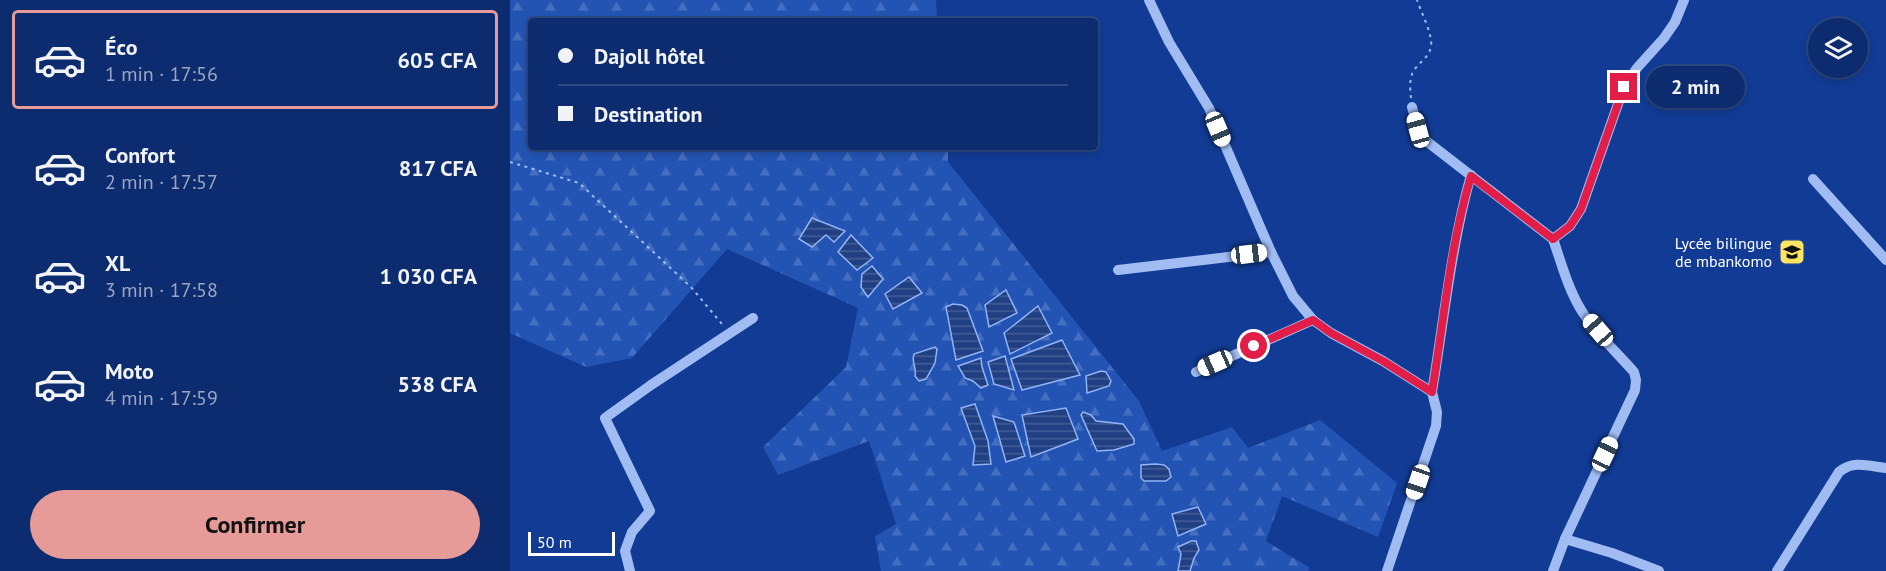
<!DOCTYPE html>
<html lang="fr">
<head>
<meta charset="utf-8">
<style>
  :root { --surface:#0d2c6f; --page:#1b3877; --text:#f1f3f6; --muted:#9aa7c3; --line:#2d4882; --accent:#e69b98 }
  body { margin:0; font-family:"PT Sans",sans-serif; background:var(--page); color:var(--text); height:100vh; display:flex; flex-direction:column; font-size:22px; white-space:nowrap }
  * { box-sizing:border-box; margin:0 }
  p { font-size:20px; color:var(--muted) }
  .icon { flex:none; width:33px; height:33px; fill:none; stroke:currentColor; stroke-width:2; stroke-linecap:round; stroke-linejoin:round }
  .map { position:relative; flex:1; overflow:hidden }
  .side { display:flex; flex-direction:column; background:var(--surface); width:510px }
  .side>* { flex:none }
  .guide { position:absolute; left:18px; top:18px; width:570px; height:132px; border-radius:6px; box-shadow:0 3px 9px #0003,0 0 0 2px var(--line); display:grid; align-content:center; height:132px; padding:0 30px; background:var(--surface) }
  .controls { position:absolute; left:1298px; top:18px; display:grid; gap:12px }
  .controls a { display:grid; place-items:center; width:60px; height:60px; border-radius:50%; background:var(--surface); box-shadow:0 3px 9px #0003,0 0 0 2px var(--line); font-size:30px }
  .scale { position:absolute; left:18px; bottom:15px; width:87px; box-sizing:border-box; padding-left:6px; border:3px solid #fff; border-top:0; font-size:16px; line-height:21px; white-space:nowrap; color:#fff; -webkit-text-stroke:4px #113b94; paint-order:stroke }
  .end { position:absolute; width:27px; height:27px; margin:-14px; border:8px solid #e11d48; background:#fff; box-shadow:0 0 0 3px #fff }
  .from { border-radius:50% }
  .bubble { position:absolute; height:42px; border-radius:21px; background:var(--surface); box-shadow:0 3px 9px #0003,0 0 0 2px var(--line); font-size:20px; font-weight:800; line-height:42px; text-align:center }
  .car { position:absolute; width:18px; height:36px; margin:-18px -9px; border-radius:8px; box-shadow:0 0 4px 2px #0007; background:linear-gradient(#fff 24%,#345 0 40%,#fff 0 76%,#345 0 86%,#fff 0) }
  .guide b { display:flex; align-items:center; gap:21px; height:57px; font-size:22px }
  .guide b+b { border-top:2px solid var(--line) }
  .guide i { width:15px; height:15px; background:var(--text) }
  ul { padding:10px 0 0; list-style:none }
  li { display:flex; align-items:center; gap:18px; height:99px; margin:0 12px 9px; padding:0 18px; border:3px solid transparent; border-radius:6px }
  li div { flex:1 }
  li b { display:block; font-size:22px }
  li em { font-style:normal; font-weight:800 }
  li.selected { border-color:var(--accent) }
  li>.icon { width:54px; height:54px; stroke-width:1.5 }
  .primary-button { display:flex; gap:12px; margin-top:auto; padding:12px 30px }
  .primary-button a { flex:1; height:69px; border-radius:36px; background:var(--accent); color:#111; font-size:24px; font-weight:800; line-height:69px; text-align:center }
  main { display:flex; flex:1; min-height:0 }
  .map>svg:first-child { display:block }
</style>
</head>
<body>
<main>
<section class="side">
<ul>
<li class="selected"><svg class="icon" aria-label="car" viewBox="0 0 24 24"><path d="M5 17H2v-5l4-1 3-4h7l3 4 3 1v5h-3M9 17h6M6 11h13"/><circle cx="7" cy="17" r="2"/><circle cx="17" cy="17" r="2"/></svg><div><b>Éco</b><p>1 min · 17:56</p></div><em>605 CFA</em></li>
<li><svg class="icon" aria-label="car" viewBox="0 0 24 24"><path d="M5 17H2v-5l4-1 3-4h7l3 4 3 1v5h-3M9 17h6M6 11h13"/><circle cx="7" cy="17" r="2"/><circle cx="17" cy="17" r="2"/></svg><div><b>Confort</b><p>2 min · 17:57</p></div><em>817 CFA</em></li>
<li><svg class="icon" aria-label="car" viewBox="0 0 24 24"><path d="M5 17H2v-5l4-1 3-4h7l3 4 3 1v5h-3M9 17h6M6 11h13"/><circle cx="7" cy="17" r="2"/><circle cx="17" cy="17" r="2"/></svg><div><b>XL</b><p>3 min · 17:58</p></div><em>1 030 CFA</em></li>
<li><svg class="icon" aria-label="car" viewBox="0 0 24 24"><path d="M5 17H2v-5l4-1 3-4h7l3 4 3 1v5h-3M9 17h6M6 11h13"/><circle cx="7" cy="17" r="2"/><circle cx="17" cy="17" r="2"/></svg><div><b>Moto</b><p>4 min · 17:59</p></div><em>538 CFA</em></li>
</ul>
<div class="primary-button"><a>Confirmer</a></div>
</section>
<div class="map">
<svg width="1376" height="571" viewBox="0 0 1376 571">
  <defs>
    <pattern id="forest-firs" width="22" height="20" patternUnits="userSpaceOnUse" patternTransform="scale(1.5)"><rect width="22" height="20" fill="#2354b4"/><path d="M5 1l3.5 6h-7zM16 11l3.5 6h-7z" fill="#446ebf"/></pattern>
    <pattern id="water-rules" width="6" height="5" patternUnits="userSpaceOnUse" patternTransform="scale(1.5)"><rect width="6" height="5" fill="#214083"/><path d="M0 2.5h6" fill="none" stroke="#425d96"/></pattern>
  </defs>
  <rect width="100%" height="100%" fill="#113b94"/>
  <path fill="url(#forest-firs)" fill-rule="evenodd" d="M0,0H426L427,21H21V147H438V162L629,401L652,451L722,427L738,448L810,420L887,483L868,537L772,496L756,541L800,568L798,571H680L684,558L689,550L671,554L668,571H371L365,536L386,524L359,441L268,475L253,447L336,367L348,308L217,249L122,358L76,367L0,333ZM464,404L478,441L463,465L465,446L451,409Z"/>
  <g fill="url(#water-rules)" stroke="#91b4f6" stroke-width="1.5">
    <path d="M302,218L335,231L324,242L316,235L302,247L289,239Z"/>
    <path d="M341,235L363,258L347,270L328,252Z"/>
    <path d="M362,266L373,279L358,297L351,287L352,274Z"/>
    <path d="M399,277L412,293L383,309L375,294Z"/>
    <path d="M496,290L507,313L479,327L475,305Z"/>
    <path d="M443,304L452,305L457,308L473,351L446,360L436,307Z"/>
    <path d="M528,306L542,333L500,354L494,333Z"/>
    <path d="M552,340L570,375L512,390L501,359Z"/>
    <path d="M425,347L427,349L425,363L416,379L409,381L405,376C407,368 401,361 404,354Z"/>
    <path d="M495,356L504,390L484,384L478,362Z"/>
    <path d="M471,358L472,367L478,385L471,388L463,381L455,378L448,366Z"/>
    <path d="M591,371L596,372L601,381L599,386L577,393L576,376Z"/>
    <path d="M465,404L478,441L481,464L463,465L465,446L451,408Z"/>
    <path d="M556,408L568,439L521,457L512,415Z"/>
    <path d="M573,412L581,415L586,421L613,424L624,439V444L604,450L587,451L571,415Z"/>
    <path d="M483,416L504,422L515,456L496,462Z"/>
    <path d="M646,464L654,465L659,469L661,477L656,481H634L631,478V465Z"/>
    <path d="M688,507L696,524L668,536L662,514Z"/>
    <path d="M681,541H686L689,550L684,558L680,571H668L671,554L668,547Z"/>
  </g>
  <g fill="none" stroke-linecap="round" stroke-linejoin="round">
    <g stroke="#a0bcf3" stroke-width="2" stroke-dasharray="3 4.5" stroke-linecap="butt">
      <path d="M901,98C900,89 899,78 904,70C910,62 920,56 921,46C923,35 911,12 907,0"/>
      <path d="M0,162L69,183L181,287L212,324"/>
    </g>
    <g stroke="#a0bcf3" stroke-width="10">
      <path d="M639,0L659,42L699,108L761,252L783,296L803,320L821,333L873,361L922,392"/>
      <path d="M902,107L908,130L915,140L1043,239L1060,226L1071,209L1114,87L1127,68L1154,38L1165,22L1174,0"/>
      <path d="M1303,179L1376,260"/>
      <path d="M608,270L761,252"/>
      <path d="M686,372L803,320"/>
      <path d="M1055,539L1102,553L1149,571"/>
      <path d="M120,571L115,551L122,532L140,511L95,418L141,385L243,318"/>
      <path d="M877,571L926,426L927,412L922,392C934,320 941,246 961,175"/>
      <path d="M1043,571L1055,539L1125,390L1126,380L1124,372C1108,354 1089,336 1075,316C1059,293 1052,265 1043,239"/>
      <path d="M1267,571L1329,472C1344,460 1358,466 1376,468"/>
    </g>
  </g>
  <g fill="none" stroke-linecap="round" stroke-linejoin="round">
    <path stroke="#e11d48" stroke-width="8" d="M744,346L803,320L821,333L873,361L922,392C934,320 940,246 961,176L1043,239L1060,226L1071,209L1114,87"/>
  </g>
  <defs>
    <g id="school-square" transform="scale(1.35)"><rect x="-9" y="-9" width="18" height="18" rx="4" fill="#ffe462" stroke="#113b94"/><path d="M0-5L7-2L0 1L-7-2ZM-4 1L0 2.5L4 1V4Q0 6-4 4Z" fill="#111"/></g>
  </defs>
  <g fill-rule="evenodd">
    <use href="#school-square" x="1282" y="252"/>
  </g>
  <g text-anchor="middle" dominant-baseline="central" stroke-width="4.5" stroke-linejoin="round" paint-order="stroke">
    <g font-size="16" fill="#fff" stroke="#113b94" text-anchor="end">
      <text x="1262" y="243">Lycée bilingue<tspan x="1262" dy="18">de mbankomo</tspan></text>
    </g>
  </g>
</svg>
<div class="controls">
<a><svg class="icon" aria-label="layers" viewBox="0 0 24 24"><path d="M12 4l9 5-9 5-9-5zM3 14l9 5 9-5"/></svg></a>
</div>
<div class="scale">50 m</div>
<i class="end from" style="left:744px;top:346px"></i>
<i class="end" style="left:1114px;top:87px"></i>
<div class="bubble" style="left:1136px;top:66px;width:99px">2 min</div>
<i class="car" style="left:708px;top:129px;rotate:157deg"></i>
<i class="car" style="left:908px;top:130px;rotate:345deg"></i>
<i class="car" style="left:739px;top:254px;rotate:83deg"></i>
<i class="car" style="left:1088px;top:330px;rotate:319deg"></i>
<i class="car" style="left:705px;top:363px;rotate:246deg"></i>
<i class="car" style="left:1095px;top:454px;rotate:25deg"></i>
<i class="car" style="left:908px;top:482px;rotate:199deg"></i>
<div class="guide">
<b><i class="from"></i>Dajoll hôtel</b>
<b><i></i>Destination</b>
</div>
</div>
</main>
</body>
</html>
